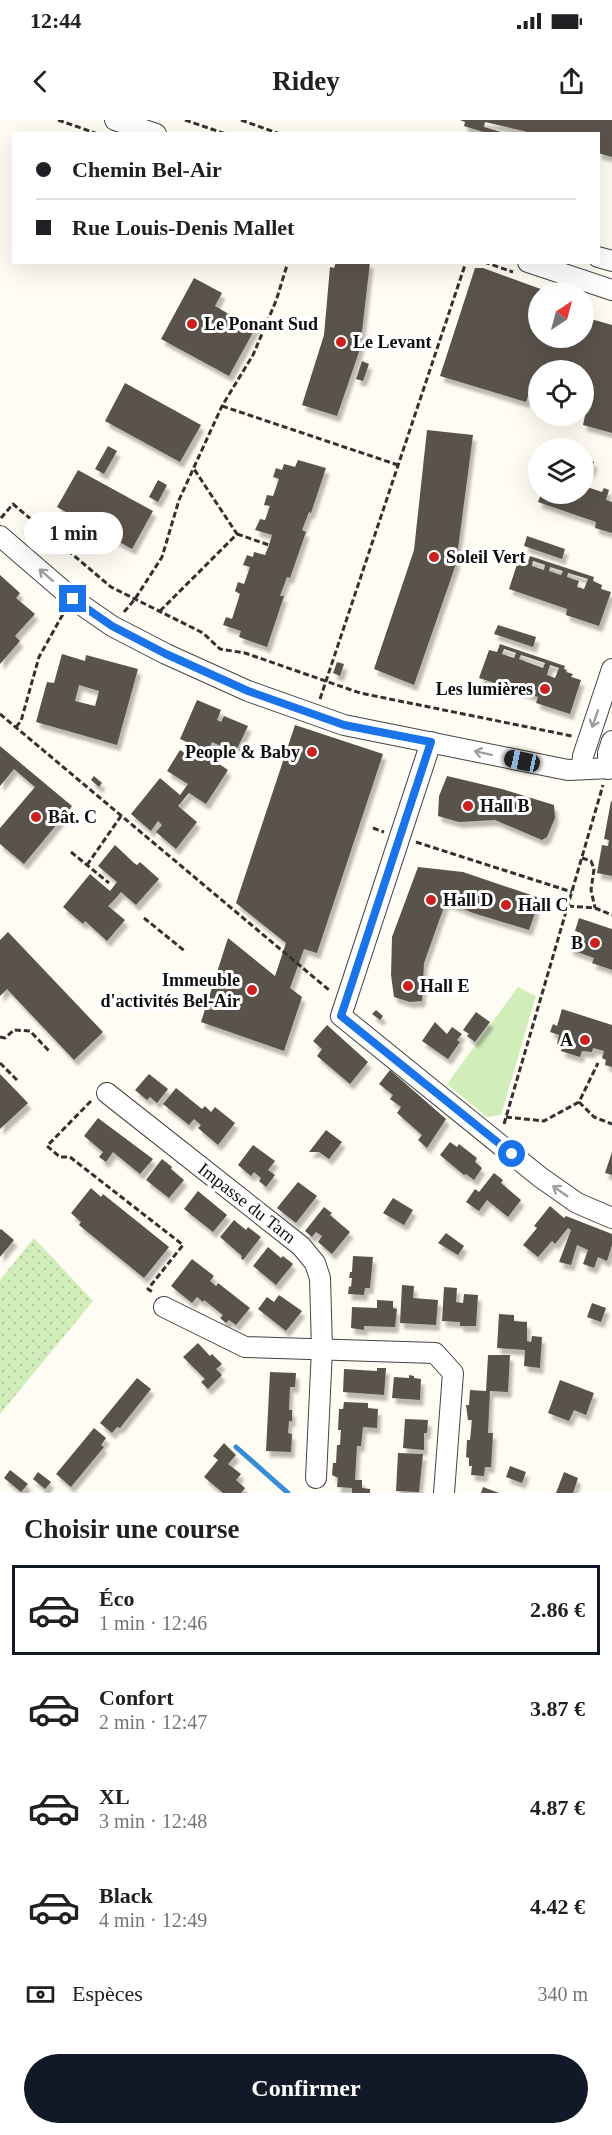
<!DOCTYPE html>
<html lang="fr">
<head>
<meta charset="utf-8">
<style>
  :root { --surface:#fff; --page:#f6f6f6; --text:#202124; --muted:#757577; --line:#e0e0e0; --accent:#111827 }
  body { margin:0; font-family:"Times New Roman",serif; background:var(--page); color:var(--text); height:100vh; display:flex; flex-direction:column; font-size:22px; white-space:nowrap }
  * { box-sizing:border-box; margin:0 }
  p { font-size:20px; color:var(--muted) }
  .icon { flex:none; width:33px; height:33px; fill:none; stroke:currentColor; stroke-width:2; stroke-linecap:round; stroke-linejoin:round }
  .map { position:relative; height:1373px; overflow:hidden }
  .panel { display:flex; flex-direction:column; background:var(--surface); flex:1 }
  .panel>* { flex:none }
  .guide { position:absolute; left:12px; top:12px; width:588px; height:132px; border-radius:0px; box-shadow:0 6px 24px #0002; display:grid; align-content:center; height:132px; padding:0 24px; background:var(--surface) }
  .needle { width:39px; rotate:36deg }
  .buttons { position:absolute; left:528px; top:162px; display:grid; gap:12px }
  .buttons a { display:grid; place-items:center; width:66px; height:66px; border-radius:50%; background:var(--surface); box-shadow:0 6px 24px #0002; font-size:30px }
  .end { position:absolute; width:27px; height:27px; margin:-14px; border:8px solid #1a73e8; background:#fff; box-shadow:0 0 0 3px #fff }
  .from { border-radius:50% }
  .bubble { position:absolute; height:42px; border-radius:21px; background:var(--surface); box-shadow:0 6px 24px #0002; font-size:20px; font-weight:700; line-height:42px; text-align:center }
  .car { position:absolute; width:18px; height:36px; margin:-18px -9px; border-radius:8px; box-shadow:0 0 4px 2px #0007; background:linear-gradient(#222 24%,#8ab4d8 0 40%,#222 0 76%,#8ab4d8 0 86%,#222 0) }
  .guide b { display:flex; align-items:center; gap:21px; height:57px; font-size:22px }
  .guide b+b { border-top:2px solid var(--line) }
  .guide i { width:15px; height:15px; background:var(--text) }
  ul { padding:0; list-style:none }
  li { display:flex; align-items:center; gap:18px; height:90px; margin:0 12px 9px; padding:0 12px; border:3px solid transparent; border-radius:0px }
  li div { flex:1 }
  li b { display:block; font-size:22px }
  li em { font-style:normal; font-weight:700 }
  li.selected { border-color:var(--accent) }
  li>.icon { width:54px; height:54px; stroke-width:1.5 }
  h2 { padding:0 24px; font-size:27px; line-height:72px }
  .pay { display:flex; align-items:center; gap:15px; height:66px; padding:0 24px; font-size:22px }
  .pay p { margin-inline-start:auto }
  .button { display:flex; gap:12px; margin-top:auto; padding:12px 24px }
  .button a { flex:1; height:69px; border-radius:36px; background:var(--accent); color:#fff; font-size:24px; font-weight:700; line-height:69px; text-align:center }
  .status { display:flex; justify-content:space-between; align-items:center; height:42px; padding:0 30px; background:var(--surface); direction:ltr }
  .status svg { height:16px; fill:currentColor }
  header { display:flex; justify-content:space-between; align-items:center; height:78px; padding:0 24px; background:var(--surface); font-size:27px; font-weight:700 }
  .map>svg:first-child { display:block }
</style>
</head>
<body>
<div class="status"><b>12:44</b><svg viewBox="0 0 49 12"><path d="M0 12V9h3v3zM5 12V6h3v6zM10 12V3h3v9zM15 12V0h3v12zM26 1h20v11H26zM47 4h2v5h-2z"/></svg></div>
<header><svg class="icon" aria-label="back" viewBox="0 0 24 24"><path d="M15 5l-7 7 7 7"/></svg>Ridey<svg class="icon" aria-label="share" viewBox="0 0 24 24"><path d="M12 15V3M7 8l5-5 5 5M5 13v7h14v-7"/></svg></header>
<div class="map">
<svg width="612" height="1373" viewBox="0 0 612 1373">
  <defs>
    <pattern id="garden-dots" width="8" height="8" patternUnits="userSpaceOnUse" patternTransform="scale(1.5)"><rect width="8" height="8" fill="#d1edb9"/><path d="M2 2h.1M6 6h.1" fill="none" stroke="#b2ca9e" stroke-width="1.8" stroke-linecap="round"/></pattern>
    <filter id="shadow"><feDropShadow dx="3.5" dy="6" stdDeviation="1.5" flood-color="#0004"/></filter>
  </defs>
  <rect width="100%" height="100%" fill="#fffdf3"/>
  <path fill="#d1edb9" d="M518,867L536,876L501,995L487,997L447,964Z"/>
  <path fill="url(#garden-dots)" d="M34,1118L93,1181L0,1294V1160Z"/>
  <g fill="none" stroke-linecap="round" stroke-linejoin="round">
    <path stroke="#378dd5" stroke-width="5" d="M236,1327L288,1373"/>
  </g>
  <g fill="#5a524c" fill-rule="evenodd" filter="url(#shadow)">
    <path d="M460,0H612V37L598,33V14H536L485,2L484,7L505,13L490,14L464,6L465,2Z"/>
    <path d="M336,142H370L360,229L337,296L302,285L324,215L330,147L334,148Z"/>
    <path d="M475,148H483L549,172H538V218H584V197L612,205V313L583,305L586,291L584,290V250H538V274L530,270L526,282L440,256Z"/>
    <path d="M194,158L222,173L215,186L251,207L254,203L257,205L229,256L161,219Z"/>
    <path d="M362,241L369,244L363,261L356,259Z"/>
    <path d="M125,263L201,305L180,342L105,301Z"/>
    <path d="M427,310L473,315L456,444L414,565L374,549L414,430Z"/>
    <path d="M108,326L117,331L104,354L95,349Z"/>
    <path d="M584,338L594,342L591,352L584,349Z"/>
    <path d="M298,340L326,348L311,393L309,392L302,410L306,412L290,458L287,457L280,476H284L267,527L239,517L241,511L223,505L226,497L232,499L240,474L235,471L238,462L244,464L250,447L243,445L247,435L253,437L254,432L265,435L269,425L272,415L255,410L260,399L265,400L270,386L264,385L267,375L273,376L279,359L273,357L276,348L282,350L284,344L295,347Z"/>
    <path d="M78,350L153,391L132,429L57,387Z"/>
    <path d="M158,360L167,365L158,382L149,377Z"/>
    <path d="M584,366L602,372L604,368L609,370L606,380L612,382V413L595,408L596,402L538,382L541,374H584Z"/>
    <path d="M527,416L565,429L562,439L524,426Z"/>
    <path d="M530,436L594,457L593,461L602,465L601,469L611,472L599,506L566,495L567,489L509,469L518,441L527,444ZM533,441L545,445L544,450L532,446ZM550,447L563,451L561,455L549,451ZM568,453L588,459L584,469L577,467L579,461L567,457Z"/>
    <path d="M0,455L20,473L16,478L35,494L15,516L20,521L0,544Z"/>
    <path d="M498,505L536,517L533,527L494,514Z"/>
    <path d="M500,524L565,546L564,549L567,550L566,552L573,554L571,557L581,560L570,594L536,583L538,577L479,558L489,530L497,532ZM504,529L516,533L514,538L502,534ZM521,535L545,543L543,548L519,539ZM550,545L559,548L555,558L547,555Z"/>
    <path d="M62,534L85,541L86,535L138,549L117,625L36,602L47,562L54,563ZM79,565L99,571L95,586L75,581Z"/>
    <path d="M337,542L344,544L340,556L333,553Z"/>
    <path d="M197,580L221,590L217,600L221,602L224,596L248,606L235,633L212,622L206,635L228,650L206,684L189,673L178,686L197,702L176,729L156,712L162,705L158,701L151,711L131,694L160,658L180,675L188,664L167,651L180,630L197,640L203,629L180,619Z"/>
    <path d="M295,605L383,634L317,833L304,829L290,868L302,877L284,931L201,902L228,818L275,856L286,823L236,783Z"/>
    <path d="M0,626L72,686L24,744L0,724V708L35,667L14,649L0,666Z"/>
    <path d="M94,656L102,663L99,667L91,660Z"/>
    <path d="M447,656L502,669L554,685L555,698L547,717L542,720L495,700L459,702L438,696L439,676Z"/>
    <path d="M611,681L612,682V756L597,753L602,725L608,726L609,720L604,719Z"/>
    <path d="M115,725L134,743L137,745L140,742L159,759L136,785L121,772L115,779L108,786L125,800L107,821L85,801L83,804L63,787L90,754L110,771L117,762L98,746Z"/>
    <path d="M418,747L463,752L537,777L535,793L529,810L473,793L449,783L445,784L424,843L422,881L410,882L394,877L391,855L392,817Z"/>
    <path d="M579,798L612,809V850L592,843L594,838L569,829L574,814L580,816L581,813L575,811Z"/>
    <path d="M8,812L103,912L74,940L7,869L0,876V820Z"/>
    <path d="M562,889L612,905V947L605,945L606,940L602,938L604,931L593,928L592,932L582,931L580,937L561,931L563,926L557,924L559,915L550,912L553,904L557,906Z"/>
    <path d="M376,890L383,896L380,900L372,894Z"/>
    <path d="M476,892L490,902L475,922L467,916L469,914L463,910Z"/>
    <path d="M435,902L447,914L452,907L462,914L457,920L460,922L448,939L422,921Z"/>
    <path d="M327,905L368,942L350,964L317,936L322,929L313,921Z"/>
    <path d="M390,950L446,999L427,1028L418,1020L422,1015L397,993L401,987L390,979L393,975L379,964Z"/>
    <path d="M0,954L28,983L0,1009Z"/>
    <path d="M149,954L168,969L157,983L150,977L147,980L135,970Z"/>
    <path d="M176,968L202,989L205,986L211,992L215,987L235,1003L218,1025L198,1008L201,1005L194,999L189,1005L163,984Z"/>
    <path d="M98,998L153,1039L140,1054L113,1032L106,1042L99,1037L103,1032L84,1016Z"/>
    <path d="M326,1010L342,1022L329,1039L319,1032H309Z"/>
    <path d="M450,1022L457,1027L459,1024L477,1038L475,1042L482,1048L474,1060L466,1054L464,1055L440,1035Z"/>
    <path d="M253,1025L275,1041L268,1050L275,1055L266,1067L259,1061L261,1058L254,1052L251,1056L238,1045Z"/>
    <path d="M612,1032V1055L605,1053Z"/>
    <path d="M162,1039L172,1047L171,1049L184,1060L169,1078L146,1060Z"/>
    <path d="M494,1053L503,1060L501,1063L521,1080L508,1097L487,1080L479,1091L466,1082L475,1069L479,1072Z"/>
    <path d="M298,1062L317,1076L296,1103L277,1088Z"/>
    <path d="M91,1068L101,1077L103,1074L169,1127L144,1158L79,1105L81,1102L71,1093Z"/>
    <path d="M198,1071L227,1095L213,1112L184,1089Z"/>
    <path d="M393,1078L413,1090L404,1105L383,1093Z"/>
    <path d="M550,1086L564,1098L566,1096L612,1114V1125L607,1141L598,1137L594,1148L583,1144L588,1130L577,1125L571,1145L559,1142L571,1110L568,1108L555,1124L552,1121L538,1137L523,1125L537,1108L534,1106Z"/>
    <path d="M324,1087L332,1093L330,1095L350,1112L332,1134L318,1122L322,1116L316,1112L312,1117L305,1111Z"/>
    <path d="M234,1100L246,1110L248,1107L261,1117L243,1140L241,1138L242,1136L220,1117Z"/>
    <path d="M1,1109L14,1120L0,1137V1110Z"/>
    <path d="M446,1113L464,1126L458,1135L438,1123Z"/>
    <path d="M268,1127L281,1138L283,1136L293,1144L276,1165L253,1146Z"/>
    <path d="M353,1136L373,1137L370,1168H365L364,1175L348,1174L349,1166L351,1167L352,1158H349L350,1152H352Z"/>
    <path d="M192,1139L214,1156L210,1161L216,1166L218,1163L250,1188L236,1205L229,1200L226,1203L220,1198L223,1195L204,1180L203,1182L197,1177L192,1183L171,1166Z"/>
    <path d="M402,1165L414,1166L413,1178L438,1180L436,1205L400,1203Z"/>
    <path d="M444,1167L457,1168L456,1182L463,1183L464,1174L478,1175L476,1206H460V1202L442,1201Z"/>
    <path d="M279,1175L302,1191L286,1211L258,1189L267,1177L274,1182Z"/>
    <path d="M377,1180L393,1181V1188L397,1189L395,1207L364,1206V1210L351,1208L352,1187L377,1188Z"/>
    <path d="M592,1183L606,1188L601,1202L587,1197Z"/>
    <path d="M499,1194L514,1195V1201L527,1202V1221L531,1222L532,1216L542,1217L540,1248L524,1246L525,1230L497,1228Z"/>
    <path d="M198,1223L210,1236L212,1234L222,1244L216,1249L222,1255L208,1269L201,1262L205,1259L183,1237Z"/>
    <path d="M488,1235H510L508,1272L490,1271L488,1313H493L491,1347H485L484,1356L471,1355L472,1346H469V1338L466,1337L467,1320H470L472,1300H468L466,1285H469L470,1270L486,1271Z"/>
    <path d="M377,1248H386L384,1275L343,1272L344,1249L377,1251Z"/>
    <path d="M270,1252L296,1253L295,1267H290L289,1290H292V1301H289L288,1313L292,1314L291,1332L266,1331Z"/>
    <path d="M409,1255L414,1256V1258L421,1259L420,1280L392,1278L394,1257L409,1258Z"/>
    <path d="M137,1258L151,1269L120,1308L117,1307L112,1313L100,1303Z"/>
    <path d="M560,1260L594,1273L586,1295L574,1290L569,1301L548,1293Z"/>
    <path d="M344,1282L368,1283V1288L378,1289L377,1308L363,1307L361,1326H357L355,1360H362V1368L370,1369V1373H352V1368L337,1367L338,1358L332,1355L333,1343H336L337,1325H340L341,1310H338L339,1289H343Z"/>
    <path d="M405,1299L428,1300L427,1313H424V1330L403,1328Z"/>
    <path d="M94,1308L106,1318L101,1325L104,1327L71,1367L56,1354Z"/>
    <path d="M224,1323L236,1335L228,1344L241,1354L236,1360L245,1368L241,1373H223L204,1357L218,1340L213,1336Z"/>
    <path d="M398,1333L423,1334L419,1372L396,1371Z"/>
    <path d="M510,1346L526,1352L522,1363L506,1357Z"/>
    <path d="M10,1350L28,1364L21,1372L4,1358Z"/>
    <path d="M38,1352L51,1362L45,1369L33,1359Z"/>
    <path d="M564,1352L578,1358L573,1373H556Z"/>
    <path d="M483,1367L499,1373H481Z"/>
  </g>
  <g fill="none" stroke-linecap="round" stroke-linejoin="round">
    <g stroke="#434343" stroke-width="22">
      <g id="street">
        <path d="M115,0L156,14"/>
        <path d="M598,137L612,141"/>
        <path d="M528,142L612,170"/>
        <path d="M0,416L73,479L112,506L166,534L248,571L344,605L568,650L612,648"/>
        <path d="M431,622L341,896L540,1057L577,1083L612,1098"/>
        <path d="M582,649L583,636L612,549"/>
        <path d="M608,649V633L612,621"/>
        <path d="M107,973L301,1126L315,1143L320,1158L322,1229L316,1358"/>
        <path d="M164,1187L245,1227L435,1233L453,1253L444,1373"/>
      </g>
    </g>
    <g stroke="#323232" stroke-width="3" stroke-dasharray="6 3" stroke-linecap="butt">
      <path d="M58,0L98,14"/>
      <path d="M185,0L226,14"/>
      <path d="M241,0L280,14"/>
      <path d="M484,142L513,152"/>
      <path d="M222,286L398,345"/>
      <path d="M1,398L13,384L111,467L203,513L220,529L245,533L360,573L572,616"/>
      <path d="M237,414L269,425"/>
      <path d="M160,491L237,414L194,349"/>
      <path d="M124,492L135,479L162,437L179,380L222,286L253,235L276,181L288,142"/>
      <path d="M320,579L466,142"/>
      <path d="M0,594L329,870"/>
      <path d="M16,607L21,601L39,537L63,494"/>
      <path d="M373,708L384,712"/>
      <path d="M416,722L572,772"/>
      <path d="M71,732L109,763"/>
      <path d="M582,738L591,741L594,749L591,770L595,788"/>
      <path d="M87,745L121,696"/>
      <path d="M568,786L595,788L612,795"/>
      <path d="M144,798L186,832"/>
      <path d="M0,917L5,918L14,910L30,911L50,932"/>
      <path d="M0,943L19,962"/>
      <path d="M91,981L47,1026L60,1037H70L183,1125L148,1169L154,1173"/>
      <path d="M579,982L594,997L612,1004"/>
      <path d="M506,997L544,1001L579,982L598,943"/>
      <path d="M504,1004L603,665"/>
    </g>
    <use href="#street" stroke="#fff" stroke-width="20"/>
  </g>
  <defs><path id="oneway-shaft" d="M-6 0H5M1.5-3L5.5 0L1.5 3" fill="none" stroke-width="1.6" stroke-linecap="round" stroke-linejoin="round" transform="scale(1.5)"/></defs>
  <g stroke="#9f9f9f">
    <use href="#oneway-shaft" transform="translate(46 455) rotate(-139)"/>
    <use href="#oneway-shaft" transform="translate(595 599) rotate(109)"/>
    <use href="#oneway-shaft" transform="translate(483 633) rotate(-168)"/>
    <use href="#oneway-shaft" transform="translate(560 1071) rotate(-145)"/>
  </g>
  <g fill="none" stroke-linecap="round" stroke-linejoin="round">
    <path stroke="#1a73e8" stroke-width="8" d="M73,479L112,506L166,534L248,571L344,605L431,622L341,896L512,1034"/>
  </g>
  <g fill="#ca211e" stroke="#fff" stroke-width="2">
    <circle cx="192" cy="204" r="6"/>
    <circle cx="341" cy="222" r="6"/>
    <circle cx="434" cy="437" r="6"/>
    <circle cx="545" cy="569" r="6"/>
    <circle cx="312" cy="632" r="6"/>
    <circle cx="468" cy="686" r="6"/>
    <circle cx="36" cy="697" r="6"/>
    <circle cx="431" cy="780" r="6"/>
    <circle cx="506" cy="785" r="6"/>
    <circle cx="595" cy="823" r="6"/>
    <circle cx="408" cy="866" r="6"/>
    <circle cx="252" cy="870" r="6"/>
    <circle cx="585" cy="920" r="6"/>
  </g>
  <g text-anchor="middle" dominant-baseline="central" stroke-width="6" stroke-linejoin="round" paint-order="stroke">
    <g font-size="18" font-weight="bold" fill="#101010" stroke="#fff" text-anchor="start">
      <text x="204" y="204">Le Ponant Sud</text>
      <text x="353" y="222">Le Levant</text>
      <text x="446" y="437">Soleil Vert</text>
      <text x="533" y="569" text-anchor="end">Les lumières</text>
      <text x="300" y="632" text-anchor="end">People &amp; Baby</text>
      <text x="480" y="686">Hall B</text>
      <text x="48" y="697">Bât. C</text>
      <text x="443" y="780">Hall D</text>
      <text x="518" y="785">Hall C</text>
      <text x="583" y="823" text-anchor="end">B</text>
      <text x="240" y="860" text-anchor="end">Immeuble<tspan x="240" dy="21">d'activités Bel-Air</tspan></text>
      <text x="420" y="866">Hall E</text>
      <text x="573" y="920" text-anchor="end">A</text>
    </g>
    <g font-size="18" fill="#101010" stroke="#fff">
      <text transform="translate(247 1083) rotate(38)">Impasse du Tarn</text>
    </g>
  </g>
</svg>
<div class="buttons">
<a><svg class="needle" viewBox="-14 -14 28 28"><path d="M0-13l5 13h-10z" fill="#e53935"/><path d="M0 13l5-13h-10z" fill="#757577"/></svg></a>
<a><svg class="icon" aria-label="locate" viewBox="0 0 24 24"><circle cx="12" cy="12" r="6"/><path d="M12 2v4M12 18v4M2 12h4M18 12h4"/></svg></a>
<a><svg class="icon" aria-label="layers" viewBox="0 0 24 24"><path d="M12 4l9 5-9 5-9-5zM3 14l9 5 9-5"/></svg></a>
</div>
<i class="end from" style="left:512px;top:1034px"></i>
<i class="end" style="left:73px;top:479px"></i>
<div class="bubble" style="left:24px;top:392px;width:99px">1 min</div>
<i class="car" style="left:522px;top:641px;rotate:282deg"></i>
<div class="guide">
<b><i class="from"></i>Chemin Bel-Air</b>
<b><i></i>Rue Louis-Denis Mallet</b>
</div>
</div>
<section class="panel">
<h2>Choisir une course</h2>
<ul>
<li class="selected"><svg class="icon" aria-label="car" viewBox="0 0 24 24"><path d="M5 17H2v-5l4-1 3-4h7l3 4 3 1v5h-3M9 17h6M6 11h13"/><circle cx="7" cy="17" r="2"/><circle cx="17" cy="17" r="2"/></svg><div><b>Éco</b><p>1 min · 12:46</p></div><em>2.86 €</em></li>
<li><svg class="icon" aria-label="car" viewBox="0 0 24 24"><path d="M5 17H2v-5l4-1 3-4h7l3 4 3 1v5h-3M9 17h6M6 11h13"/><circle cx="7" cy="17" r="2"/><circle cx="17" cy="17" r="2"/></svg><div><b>Confort</b><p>2 min · 12:47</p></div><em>3.87 €</em></li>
<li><svg class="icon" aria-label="car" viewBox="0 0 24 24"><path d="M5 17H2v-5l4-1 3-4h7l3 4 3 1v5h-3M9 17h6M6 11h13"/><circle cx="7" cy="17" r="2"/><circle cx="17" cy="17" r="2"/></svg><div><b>XL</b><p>3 min · 12:48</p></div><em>4.87 €</em></li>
<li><svg class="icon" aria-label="car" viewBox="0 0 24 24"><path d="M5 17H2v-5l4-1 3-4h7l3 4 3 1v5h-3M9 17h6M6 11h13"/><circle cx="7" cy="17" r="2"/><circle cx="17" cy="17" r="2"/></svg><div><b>Black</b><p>4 min · 12:49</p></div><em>4.42 €</em></li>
</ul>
<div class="pay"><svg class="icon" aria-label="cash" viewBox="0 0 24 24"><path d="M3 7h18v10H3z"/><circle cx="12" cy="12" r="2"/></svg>Espèces<p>340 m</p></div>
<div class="button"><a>Confirmer</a></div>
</section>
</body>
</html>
